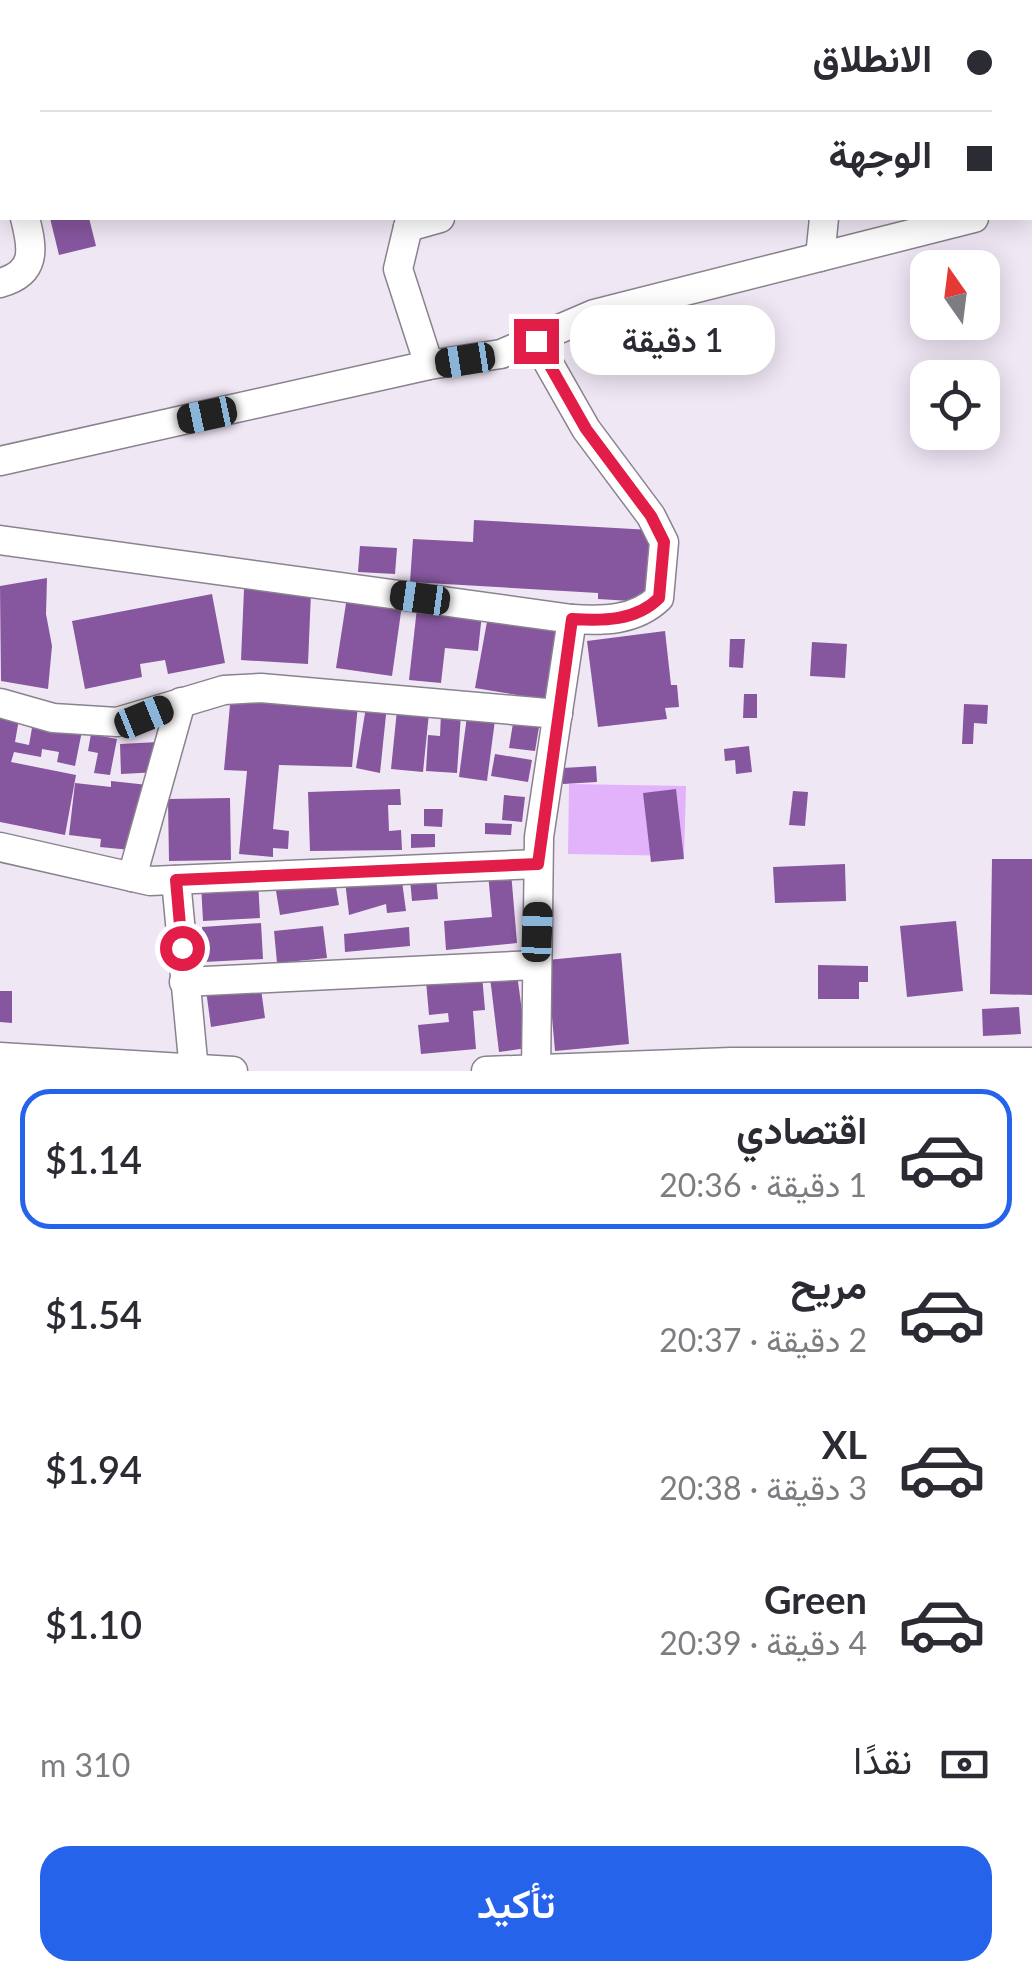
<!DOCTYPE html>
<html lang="ar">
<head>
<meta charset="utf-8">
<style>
  :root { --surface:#fff; --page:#f2f2f3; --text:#2b2b33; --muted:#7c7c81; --line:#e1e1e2; --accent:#2563eb }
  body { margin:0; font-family:Lato,Vazirmatn,sans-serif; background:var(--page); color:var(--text); direction:rtl; height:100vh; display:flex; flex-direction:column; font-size:38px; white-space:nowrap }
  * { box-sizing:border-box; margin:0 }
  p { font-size:32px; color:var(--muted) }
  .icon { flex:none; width:55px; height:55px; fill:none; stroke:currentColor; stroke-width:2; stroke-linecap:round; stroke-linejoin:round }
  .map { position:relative; height:1071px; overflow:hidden; direction:ltr }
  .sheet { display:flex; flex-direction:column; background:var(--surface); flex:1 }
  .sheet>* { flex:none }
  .hud { position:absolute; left:0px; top:0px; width:1032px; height:220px; box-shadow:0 5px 25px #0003; direction:rtl; display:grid; align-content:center; height:220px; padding:0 40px; background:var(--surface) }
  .needle { width:65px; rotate:346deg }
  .fabs { position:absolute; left:910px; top:250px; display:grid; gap:20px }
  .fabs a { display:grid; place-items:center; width:90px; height:90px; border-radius:20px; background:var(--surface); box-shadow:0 5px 25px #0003; font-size:50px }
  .end { position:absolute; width:45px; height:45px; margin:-22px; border:12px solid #e11d48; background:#fff; box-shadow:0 0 0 5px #fff }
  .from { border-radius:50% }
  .bubble { position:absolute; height:70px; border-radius:30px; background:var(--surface); box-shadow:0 5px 25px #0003; font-size:32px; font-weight:600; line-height:70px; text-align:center; direction:rtl }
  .car { position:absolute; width:30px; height:60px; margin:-30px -15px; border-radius:12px; box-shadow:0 0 8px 2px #0007; background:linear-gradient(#222 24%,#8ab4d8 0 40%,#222 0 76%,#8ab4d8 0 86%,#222 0) }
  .hud b { display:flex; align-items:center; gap:35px; height:95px; font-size:38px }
  .hud b+b { border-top:2px solid var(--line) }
  .hud i { width:25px; height:25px; background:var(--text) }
  ul { padding:18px 0 0; list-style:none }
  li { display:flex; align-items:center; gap:30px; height:140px; margin:0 20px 15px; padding:0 20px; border:5px solid transparent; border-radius:30px }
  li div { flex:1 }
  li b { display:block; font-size:38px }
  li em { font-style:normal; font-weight:600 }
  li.selected { border-color:var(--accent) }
  li>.icon { width:90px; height:90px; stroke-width:1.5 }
  .pay { display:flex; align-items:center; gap:25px; height:110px; padding:0 40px; font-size:38px }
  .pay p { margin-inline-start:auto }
  .action { display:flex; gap:20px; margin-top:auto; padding:20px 40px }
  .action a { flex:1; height:115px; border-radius:30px; background:var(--accent); color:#fff; font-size:40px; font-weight:600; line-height:115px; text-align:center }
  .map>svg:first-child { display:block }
</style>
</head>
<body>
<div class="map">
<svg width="1032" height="1071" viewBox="0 0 1032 1071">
  <rect width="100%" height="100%" fill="#f0e7f5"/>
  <path fill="#e2b2fb" d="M569,784L686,786L684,856L568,854Z"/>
  <g fill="#86569e">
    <path d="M50,218H89L96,246L59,255Z"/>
    <path d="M474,520L651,530L647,602L598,599V593L410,582L413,539L473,542Z"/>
    <path d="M360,546L397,548L395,574L358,572Z"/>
    <path d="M47,578L46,614L52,646L48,689L1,681L0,586Z"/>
    <path d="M244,589L311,592L308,664L241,660Z"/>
    <path d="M212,594L225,663L168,674L165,660L140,664L142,677L85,689L72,621Z"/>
    <path d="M347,597L402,605L392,676L336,668Z"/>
    <path d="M417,608L482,614L478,651L445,648L441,683L409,680Z"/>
    <path d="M488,616L559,628L547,700L475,688Z"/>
    <path d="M665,631L671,685H677L679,707L665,708L667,719L598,727L587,641Z"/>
    <path d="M730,639H745L743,668L729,667Z"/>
    <path d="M812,642L847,644L845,678L810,676Z"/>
    <path d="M231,694L358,705L352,767L279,765L273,829L289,831L288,849L273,848V857L239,854L247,771L224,770Z"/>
    <path d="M744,694H757V718H743Z"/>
    <path d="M367,701L387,705L380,773L356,768Z"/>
    <path d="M964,704L988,705L987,724L974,723L973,744H962Z"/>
    <path d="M0,710L20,713L15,742L29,745L33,722L82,731L75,766L57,762L59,752L42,749L41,757L14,752L11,762L76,775L65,835L0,822Z"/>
    <path d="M397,710L429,713L423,772L391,769Z"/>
    <path d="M441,713L461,714L457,773L426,771L428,735L440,736Z"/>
    <path d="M467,716L495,720L487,781L459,777Z"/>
    <path d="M513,723L539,727L535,751L509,748Z"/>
    <path d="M91,734L117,739L110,775L94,773L98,753L88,751Z"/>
    <path d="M158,742L159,772L121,774L120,744Z"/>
    <path d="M749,746L752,772L736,774L735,760L725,761L724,749Z"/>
    <path d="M495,754L532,760L528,782L491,776Z"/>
    <path d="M596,766L597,782L563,784V768Z"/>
    <path d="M111,781L148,785L141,851L100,847L101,839L69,835L75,783L111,787Z"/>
    <path d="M400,789L401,805H388L389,831L401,830L402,850L310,851L308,792Z"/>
    <path d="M676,789L684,859L651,862L643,793Z"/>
    <path d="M793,791L808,792L805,826L789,825Z"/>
    <path d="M504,795L525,797L522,822L502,820Z"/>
    <path d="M230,798L231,860L169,861L168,799Z"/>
    <path d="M424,809H443L442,827L424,826Z"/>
    <path d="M485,823L512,824L511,835L485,834Z"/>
    <path d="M411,834H435V847L411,848Z"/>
    <path d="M992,859H1032V995L990,994Z"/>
    <path d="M845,864L846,901L775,903L773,867Z"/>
    <path d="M511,872L517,943L446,950L444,921L492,917L488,873Z"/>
    <path d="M401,874L406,911L387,913L386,904L349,915L345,881Z"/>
    <path d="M334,875L339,905L280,915L275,885Z"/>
    <path d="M436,877L438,899L412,901L410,879Z"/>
    <path d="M258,880L260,918L203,921L201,884Z"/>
    <path d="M956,921L963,991L907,997L900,926Z"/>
    <path d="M261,923L263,959L204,962L202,927Z"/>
    <path d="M323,926L327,958L277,963L274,931Z"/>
    <path d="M409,927L410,946L345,952L344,934Z"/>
    <path d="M621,953L629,1044L555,1051L547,960Z"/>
    <path d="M818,965L868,966V982H859V999H818Z"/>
    <path d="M517,974L527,1048L499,1052L490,977Z"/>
    <path d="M482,975L485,1010L473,1011L476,1049L421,1054L418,1025L449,1022L448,1013L429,1015L426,981Z"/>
    <path d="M260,982L265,1018L211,1027L206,990Z"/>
    <path d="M0,991H12V1023L0,1022Z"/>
    <path d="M1019,1007L1021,1034L983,1036L982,1009Z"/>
  </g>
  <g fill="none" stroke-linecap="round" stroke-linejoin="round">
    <g stroke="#8a828e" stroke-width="31">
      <g id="minor">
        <path d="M233,0L234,2"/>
        <path d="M385,0L386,2"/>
        <path d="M651,0V2"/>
        <path d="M324,2L330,0"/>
        <path d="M0,116L2,126"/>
        <path d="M1030,202L1032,201"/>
        <path d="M408,227L398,269L429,365"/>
        <path d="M408,227L440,218"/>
        <path d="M820,257L824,218"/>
        <path d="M0,283C37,273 33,249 25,218"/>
        <path d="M0,461L429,365L501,354L594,314L974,218"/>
        <path d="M0,540L572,619C603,621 635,621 659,598L664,542L651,516L586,429L536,341"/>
        <path d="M0,703L53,718L117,722L224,690L261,688L558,714"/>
        <path d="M0,847L150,881L538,864"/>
        <path d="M132,877L181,702"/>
        <path d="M176,880L194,1071"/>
        <path d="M184,982L536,965"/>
        <path d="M0,1057L233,1071"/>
        <path d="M486,1071L731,1062H1032"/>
        <path d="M536,1071L539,837L572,619"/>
      </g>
    </g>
    <use href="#minor" stroke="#fff" stroke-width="28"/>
  </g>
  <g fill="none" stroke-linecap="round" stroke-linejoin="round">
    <path stroke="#e11d48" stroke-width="12" d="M182,948L176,880L538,864L572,619C603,621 636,621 659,598L664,542L651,516L586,429L536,341"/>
  </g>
</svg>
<div class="fabs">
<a><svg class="needle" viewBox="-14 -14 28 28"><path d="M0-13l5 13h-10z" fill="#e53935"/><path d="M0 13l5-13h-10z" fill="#7c7c81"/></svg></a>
<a><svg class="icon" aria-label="locate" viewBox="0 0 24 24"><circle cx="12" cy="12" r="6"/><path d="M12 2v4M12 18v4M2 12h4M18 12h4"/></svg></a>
</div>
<i class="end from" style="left:182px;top:948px"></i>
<i class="end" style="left:536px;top:341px"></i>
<div class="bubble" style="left:570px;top:305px;width:205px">1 دقيقة</div>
<i class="car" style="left:465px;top:360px;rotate:261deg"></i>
<i class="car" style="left:207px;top:415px;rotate:258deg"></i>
<i class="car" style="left:420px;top:598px;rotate:278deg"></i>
<i class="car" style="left:144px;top:717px;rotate:68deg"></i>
<i class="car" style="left:537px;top:932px;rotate:2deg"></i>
<div class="hud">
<b><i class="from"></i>الانطلاق</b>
<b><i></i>الوجهة</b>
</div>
</div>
<section class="sheet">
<ul>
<li class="selected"><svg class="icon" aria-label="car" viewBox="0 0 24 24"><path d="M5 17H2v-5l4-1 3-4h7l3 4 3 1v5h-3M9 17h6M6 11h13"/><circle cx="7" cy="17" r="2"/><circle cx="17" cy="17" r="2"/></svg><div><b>اقتصادي</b><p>1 دقيقة · 20:36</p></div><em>$1.14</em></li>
<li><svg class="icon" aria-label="car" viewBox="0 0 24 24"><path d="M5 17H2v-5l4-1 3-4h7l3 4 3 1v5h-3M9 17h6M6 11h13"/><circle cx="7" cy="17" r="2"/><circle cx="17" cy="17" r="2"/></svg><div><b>مريح</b><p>2 دقيقة · 20:37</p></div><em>$1.54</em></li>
<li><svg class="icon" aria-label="car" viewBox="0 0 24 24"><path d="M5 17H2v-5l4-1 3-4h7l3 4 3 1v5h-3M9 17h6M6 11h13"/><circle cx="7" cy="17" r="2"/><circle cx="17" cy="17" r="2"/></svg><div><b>XL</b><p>3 دقيقة · 20:38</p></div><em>$1.94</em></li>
<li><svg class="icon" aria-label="car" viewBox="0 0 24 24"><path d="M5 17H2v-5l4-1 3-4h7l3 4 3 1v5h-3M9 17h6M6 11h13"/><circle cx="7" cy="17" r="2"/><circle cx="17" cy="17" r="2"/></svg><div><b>Green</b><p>4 دقيقة · 20:39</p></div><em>$1.10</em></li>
</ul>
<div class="pay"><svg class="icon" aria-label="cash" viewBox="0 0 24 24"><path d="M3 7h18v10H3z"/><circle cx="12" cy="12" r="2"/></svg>نقدًا<p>310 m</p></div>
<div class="action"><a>تأكيد</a></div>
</section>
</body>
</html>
